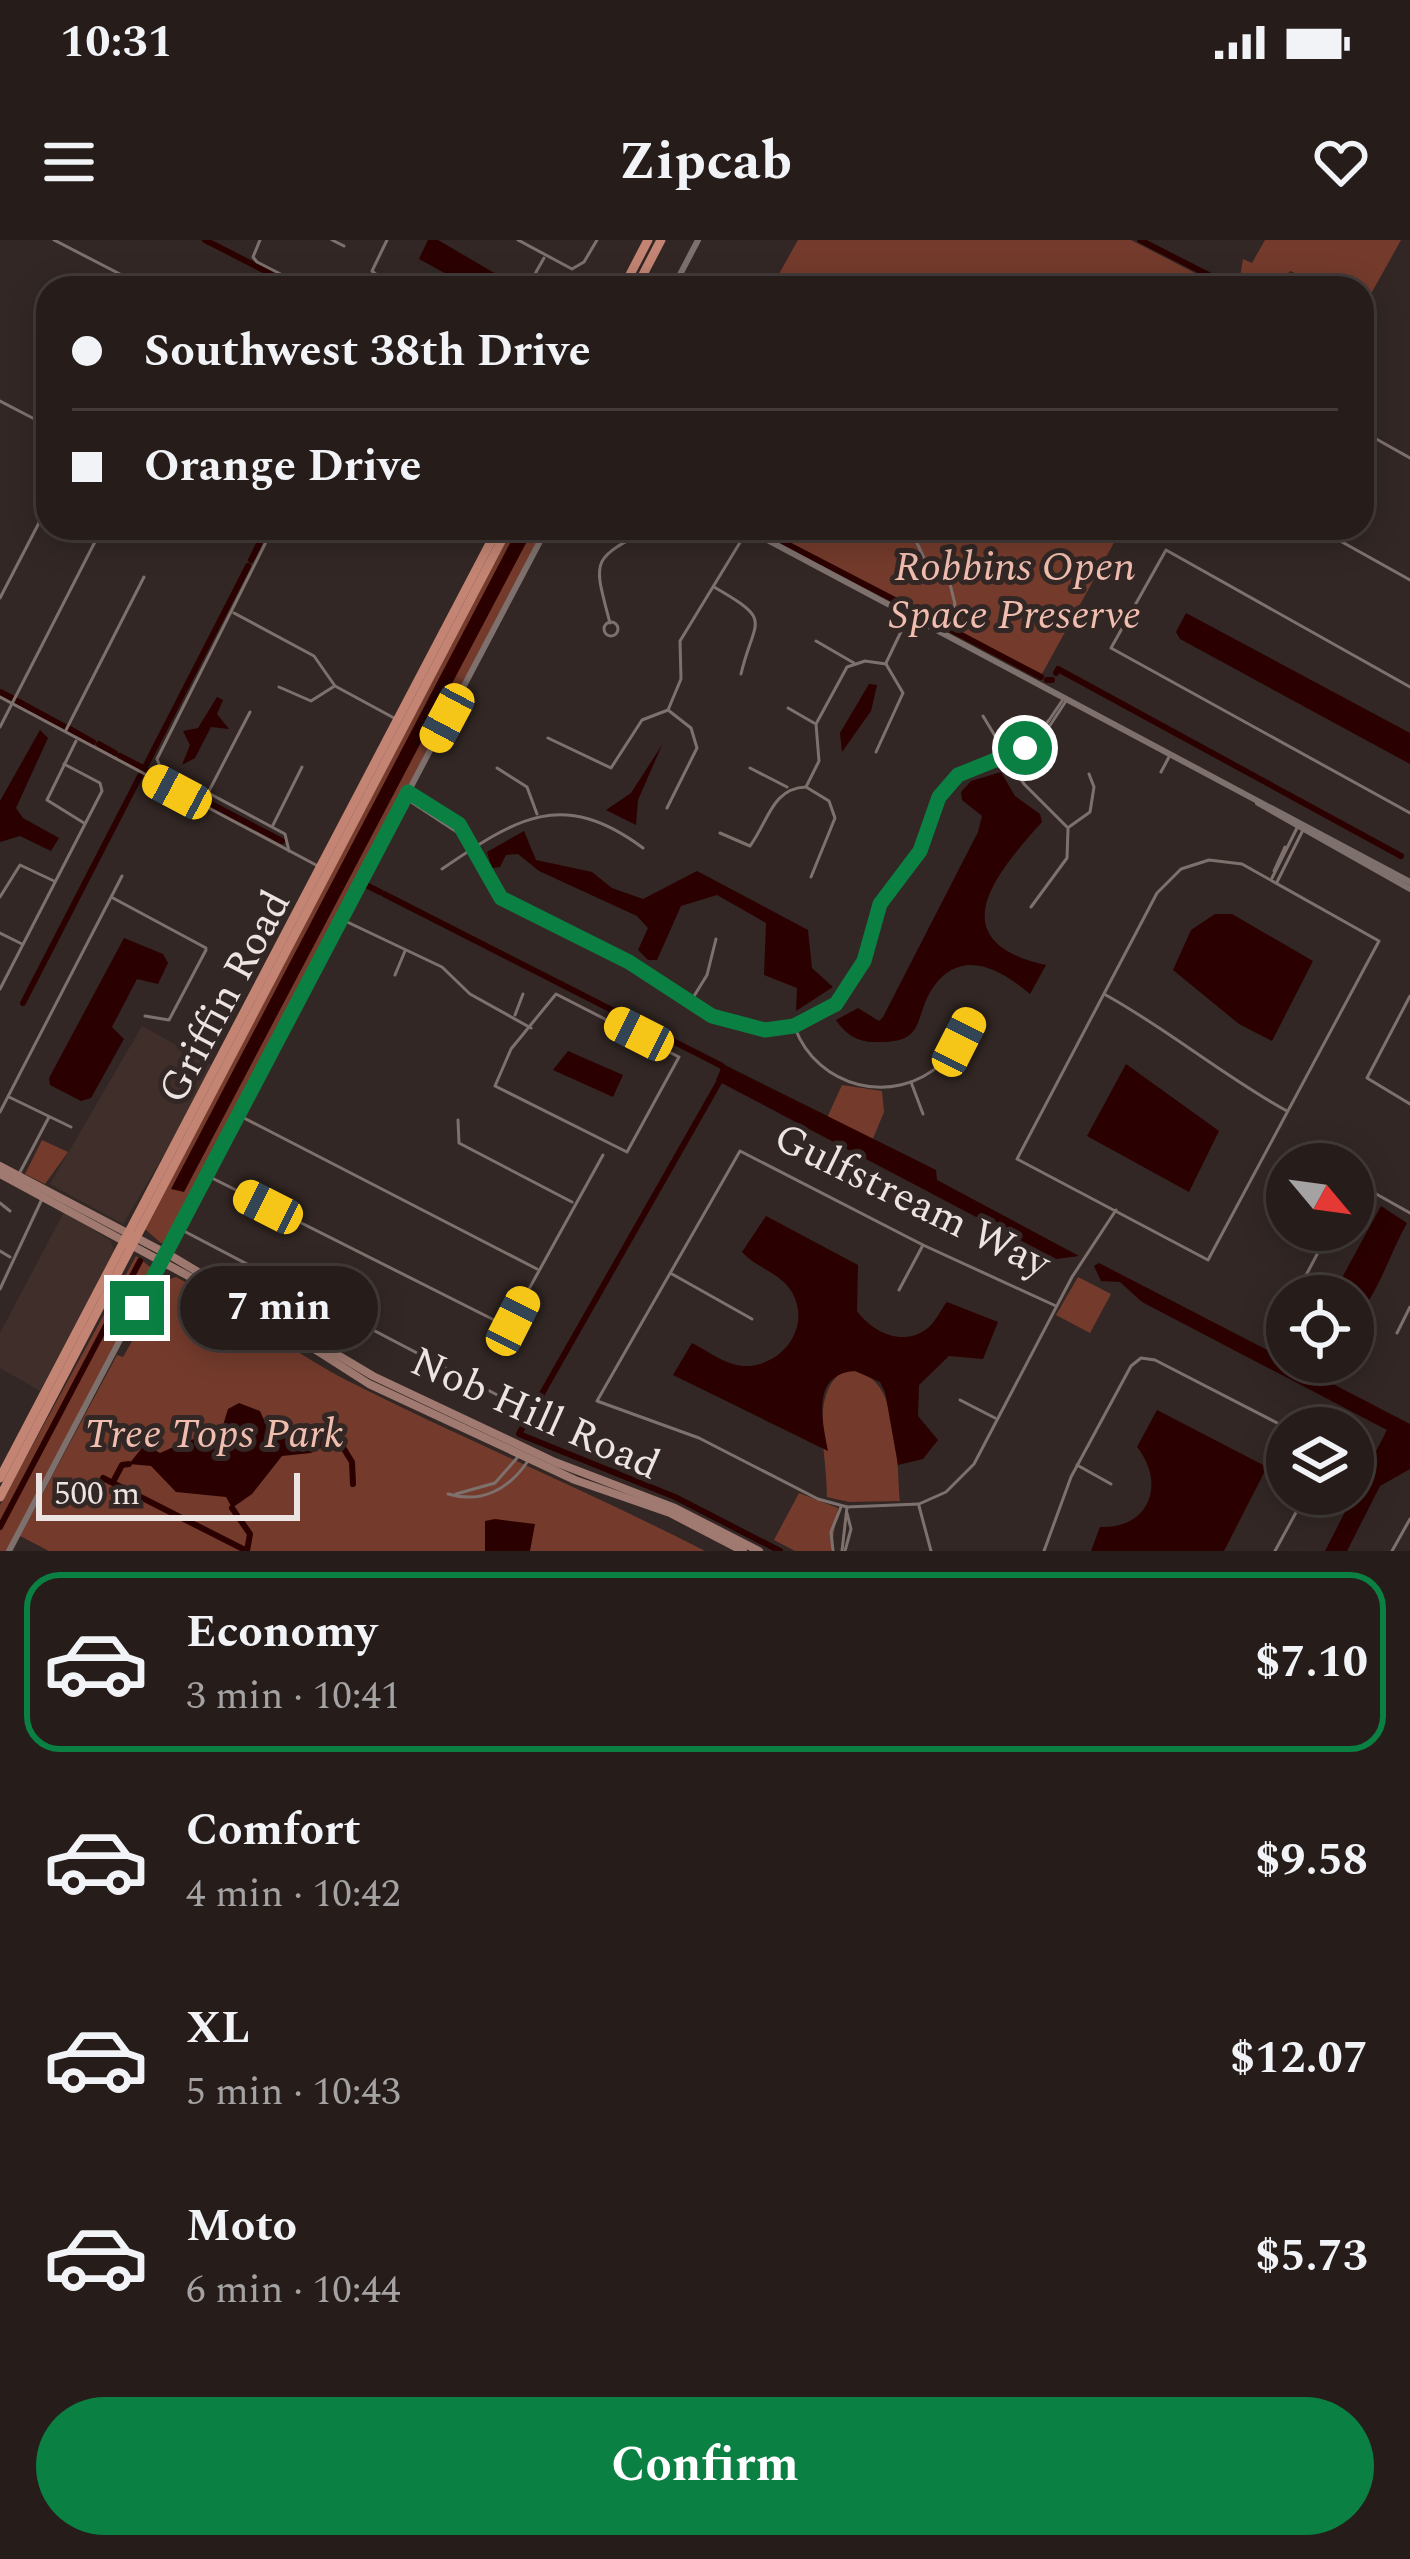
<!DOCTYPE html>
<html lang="en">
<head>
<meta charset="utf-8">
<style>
  :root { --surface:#261d1b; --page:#322a28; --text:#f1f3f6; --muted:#a4a2a3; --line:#423b3a; --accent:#0b8043 }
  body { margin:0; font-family:Spectral,serif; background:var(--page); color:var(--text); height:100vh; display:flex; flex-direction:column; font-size:45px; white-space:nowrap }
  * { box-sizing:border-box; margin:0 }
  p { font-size:39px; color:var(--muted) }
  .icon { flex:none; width:66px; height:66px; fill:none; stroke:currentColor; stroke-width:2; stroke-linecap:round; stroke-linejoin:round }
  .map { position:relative; height:1311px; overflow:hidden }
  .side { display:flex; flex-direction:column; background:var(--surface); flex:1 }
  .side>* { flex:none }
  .banner { position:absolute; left:36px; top:36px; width:1338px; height:264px; border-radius:36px; box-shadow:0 6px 30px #0003,0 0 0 3px var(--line); display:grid; align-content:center; height:264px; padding:0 36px; background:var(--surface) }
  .needle { width:78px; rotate:119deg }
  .fabs { position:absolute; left:1266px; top:903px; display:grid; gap:24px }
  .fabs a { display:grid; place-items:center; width:108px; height:108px; border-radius:50%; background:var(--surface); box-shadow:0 6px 30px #0003,0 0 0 3px var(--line); font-size:60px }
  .scale { position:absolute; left:36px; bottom:30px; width:264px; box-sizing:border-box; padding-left:12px; border:6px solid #ece4e2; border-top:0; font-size:33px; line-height:42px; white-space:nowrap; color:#ece4e2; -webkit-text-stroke:9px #322724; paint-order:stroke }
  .end { position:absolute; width:54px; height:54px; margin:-27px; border:15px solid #0b8043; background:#fff; box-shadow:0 0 0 6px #fff }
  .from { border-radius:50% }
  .bubble { position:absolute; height:84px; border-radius:42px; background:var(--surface); box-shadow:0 6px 30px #0003,0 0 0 3px var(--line); font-size:39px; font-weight:700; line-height:84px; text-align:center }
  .car { position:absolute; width:36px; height:72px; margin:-36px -18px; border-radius:15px; box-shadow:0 0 9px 3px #0007; background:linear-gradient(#f5c518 24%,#345 0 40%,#f5c518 0 76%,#345 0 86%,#f5c518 0) }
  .banner b { display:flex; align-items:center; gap:42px; height:114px; font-size:45px }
  .banner b+b { border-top:3px solid var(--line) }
  .banner i { width:30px; height:30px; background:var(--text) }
  ul { padding:21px 0 0; list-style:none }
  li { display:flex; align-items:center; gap:36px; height:180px; margin:0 24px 18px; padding:0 12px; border:6px solid transparent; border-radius:36px }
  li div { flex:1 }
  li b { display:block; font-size:45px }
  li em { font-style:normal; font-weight:700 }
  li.selected { border-color:var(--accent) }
  li>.icon { width:108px; height:108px; stroke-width:1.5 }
  .cta { display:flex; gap:24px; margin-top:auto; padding:24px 36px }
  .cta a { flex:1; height:138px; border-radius:72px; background:var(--accent); color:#fff; font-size:48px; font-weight:700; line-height:138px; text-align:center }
  .status { display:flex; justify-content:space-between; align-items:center; height:84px; padding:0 60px; background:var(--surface); direction:ltr }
  .status svg { height:33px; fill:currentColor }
  header { display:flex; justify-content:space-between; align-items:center; height:156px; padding:0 36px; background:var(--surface); font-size:54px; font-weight:700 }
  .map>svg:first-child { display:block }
</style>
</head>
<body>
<div class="status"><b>10:31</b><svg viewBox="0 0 49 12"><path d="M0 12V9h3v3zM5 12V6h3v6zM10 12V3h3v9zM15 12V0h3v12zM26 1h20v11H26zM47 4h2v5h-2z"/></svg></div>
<header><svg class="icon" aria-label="menu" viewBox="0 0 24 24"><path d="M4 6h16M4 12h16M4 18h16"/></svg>Zipcab<svg class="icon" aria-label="heart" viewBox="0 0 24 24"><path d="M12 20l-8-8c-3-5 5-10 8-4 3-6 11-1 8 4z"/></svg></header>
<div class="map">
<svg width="1410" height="1311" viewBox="0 0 1410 1311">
  <rect width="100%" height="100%" fill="#322724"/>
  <g fill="#402e2a">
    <path d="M142,786L216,827L123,984L50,944Z"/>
    <path d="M64,972L111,1001L114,1011L40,1151L0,1128V1093Z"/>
  </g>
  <g fill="#743b2c">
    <path d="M798,0H1131L1224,48H771Z"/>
    <path d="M1265,0H1401L1362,70V48H1329L1290,31L1277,48H1238L1243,19L1252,23Z"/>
    <path d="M513,288H545L219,906L167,1002L161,1003L145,989Z"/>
    <path d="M758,288H1122L1042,434Z"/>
    <path d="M842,845L882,851L884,872L872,901L827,878Z"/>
    <path d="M42,900L68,912L45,944L25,934Z"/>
    <path d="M136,1016L154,1030L6,1311H0V1265Z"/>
    <path d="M176,1037C237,1068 288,1110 348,1141C467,1201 586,1250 705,1311H49L20,1296L117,1115L123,1117L167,1040Z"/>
    <path d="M1078,1037L1111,1054L1090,1093L1056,1075Z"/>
    <path d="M844,1131C902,1126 896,1222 900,1261L849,1262L827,1257C828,1216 808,1153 844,1131Z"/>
    <path d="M799,1253L838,1268L831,1311H795L774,1300Z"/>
  </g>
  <g fill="#2b0000">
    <path d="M428,0H438L496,34L488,48H472L419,19Z"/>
    <path d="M518,288H534L184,952L171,949Z"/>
    <path d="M1186,373L1410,493V524L1180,399L1176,392Z"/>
    <path d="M869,444L877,445L871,471L842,512L840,493Z"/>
    <path d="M217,457L223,460L217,474L229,489L211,487L195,518L182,525L190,505L183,491L198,488Z"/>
    <path d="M40,490L48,498L16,568L23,578L59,598L51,611L20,596L0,602V561Z"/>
    <path d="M662,505L638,560L636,585L606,570L631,553Z"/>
    <path d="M1001,532L1015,556L1040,574L1042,582C995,634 939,701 1046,725L1030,754C1003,731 963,706 934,746C912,777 929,804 874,802C857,802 845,794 836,780L858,768L879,781L883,777L978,592L982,576L962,560L961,552L971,541Z"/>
    <path d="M524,591L536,620L592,632L612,648L643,659L697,631L808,690L812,728L833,747L796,771L797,748L764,735L766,683L717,655L681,666L657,720H648L638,710L648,688L637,676L539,631L518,614L506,615L500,627L492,628L487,612Z"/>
    <path d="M1215,674H1232L1313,721L1272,801L1239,784L1173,730L1191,690Z"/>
    <path d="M124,698L163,714L168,723L158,744L137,739L112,787L124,799L91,858L81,861L50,845L49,838Z"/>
    <path d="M568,811L623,835L613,857L553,830Z"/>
    <path d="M723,824L936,930L937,940L1079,1016L1056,1019L716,840Z"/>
    <path d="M1126,824L1219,891L1189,952L1087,896Z"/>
    <path d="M1381,966L1407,983C1389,1015 1380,1050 1357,1076L1353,1056H1332Z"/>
    <path d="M766,976L858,1025L857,1071C873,1093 905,1108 929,1087C936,1081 941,1069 947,1062L998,1082L983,1119L949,1116L919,1145L918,1176L938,1200L923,1219L898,1225L885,1152L880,1142L855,1131C811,1134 822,1180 828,1211L673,1135L692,1103C708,1111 725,1125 744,1126C781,1127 811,1089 793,1054C782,1033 756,1028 742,1012Z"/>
    <path d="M1099,1023L1410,1184V1229L1380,1246L1347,1311H1325L1387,1190L1142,1062L1120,1042L1101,1041L1094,1026Z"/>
    <path d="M239,1163L260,1171L270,1193L311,1186L341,1197L311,1213L282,1216L252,1254L232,1268L226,1257L176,1252L151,1226L129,1224L145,1204L160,1213L189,1200L220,1195L228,1169Z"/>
    <path d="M1157,1170L1267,1227L1224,1311H1091L1100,1287C1150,1289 1166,1243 1137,1207Z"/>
    <path d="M495,1279L535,1284L530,1311H485V1281Z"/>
  </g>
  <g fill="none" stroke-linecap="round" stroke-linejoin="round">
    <g stroke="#2b0000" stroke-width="6">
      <path d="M205,0L299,48"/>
      <path d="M1140,0L1234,48"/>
      <path d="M756,288L941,384"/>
      <path d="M251,320L267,288"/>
      <path d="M248,326L144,529L282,601"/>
      <path d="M946,387L1041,437"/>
      <path d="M1056,433L1058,429L1401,616"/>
      <path d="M1047,440H1052"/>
      <path d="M0,452L12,458"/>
      <path d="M17,461L65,487"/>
      <path d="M70,489L93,502"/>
      <path d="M99,504L115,513"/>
      <path d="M120,516L143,528"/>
      <path d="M364,644L380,652"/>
      <path d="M384,654L722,826L725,832"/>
      <path d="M23,763L140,536"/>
      <path d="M722,837L519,1194L675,1257L780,1311"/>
      <path d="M339,1201L352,1222L353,1244"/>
      <path d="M103,1238L247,1311L250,1294L232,1268"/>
      <path d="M113,1242L122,1225L129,1224"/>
      <path d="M0,1287L140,1021"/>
    </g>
    <g stroke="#7e716d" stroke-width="3">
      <path d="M54,0L147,48"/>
      <path d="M260,0L253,17L257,22L308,48"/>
      <path d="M332,0L344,6"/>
      <path d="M387,0L372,31L392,48"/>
      <path d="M518,0L572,29L584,22L597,0"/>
      <path d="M527,48L544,18"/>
      <path d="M0,161L48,186"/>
      <path d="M1362,191L1410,218"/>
      <path d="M48,270L40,269L37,275L48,277"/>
      <path d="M273,288L157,519L160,527L285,594L289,611"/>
      <path d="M910,288L924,318L947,332L955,364L942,389"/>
      <path d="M1317,288L1410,340"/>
      <path d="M714,347C775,382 754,378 741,434"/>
      <path d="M0,358L41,279"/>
      <path d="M234,373L314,416L335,446L394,478"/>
      <circle cx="611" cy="389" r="7"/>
      <path d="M610,383C593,318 590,320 651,288"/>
      <path d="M816,401L854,423"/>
      <path d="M886,423L908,377"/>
      <path d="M279,447L311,461L333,447"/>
      <path d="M1410,447L1166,310L1111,408L1410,573"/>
      <path d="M0,457L316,625"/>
      <path d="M788,468L814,483"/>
      <path d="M983,476L1024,544L1067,587"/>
      <path d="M0,487L100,292"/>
      <path d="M66,490L144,337"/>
      <path d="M1037,497L1048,481"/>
      <path d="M548,498L611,528L642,480L668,470L681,439L680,401L747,291"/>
      <path d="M1037,498L1062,461"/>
      <path d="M76,501L47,560L84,583"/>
      <path d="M876,512L903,453L886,424"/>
      <path d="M497,528L527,547L537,574"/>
      <path d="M750,528L787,547"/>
      <path d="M1161,532L1169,517"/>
      <path d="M806,547L829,561L835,578L811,637"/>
      <path d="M209,551L250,472"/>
      <path d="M410,553L454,578L489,645L516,668L629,722L735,786H794L836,764L853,743L880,664L920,611L948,545L971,528L1043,496L1066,461"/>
      <path d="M405,558L466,598"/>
      <path d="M667,568L697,508L691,488L668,470"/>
      <path d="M273,585L302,527"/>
      <path d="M1069,587L1090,572L1094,547L1089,534"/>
      <path d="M720,593L750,606C768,582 772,548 806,547L819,521L816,484L847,427L865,421L886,424"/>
      <path d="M1209,620L1242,624L1379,701L1208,1020L1017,919L1157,653L1181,629Z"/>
      <path d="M442,629C517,578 562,548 643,608"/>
      <path d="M1274,631L1285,607"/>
      <path d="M1272,638L1297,588"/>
      <path d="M1277,642L1302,592"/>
      <path d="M0,657L20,625L54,641"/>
      <path d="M113,658L206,708"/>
      <path d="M1031,667L1067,618L1068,589"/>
      <path d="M343,680L442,727L470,754L531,788"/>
      <path d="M0,693L22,704"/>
      <path d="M395,735L405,711"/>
      <path d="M0,749L102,551L100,543L64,524"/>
      <path d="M556,754L679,817L627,912L495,846L511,809Z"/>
      <path d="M1104,754C1168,789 1223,836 1287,871"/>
      <path d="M1410,756L1367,838L1410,864"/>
      <path d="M691,761L707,735L716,699"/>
      <path d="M515,775L523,754"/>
      <path d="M145,776L169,780L206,710"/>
      <path d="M795,788C817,847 893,868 942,823C956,811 964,792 973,776"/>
      <path d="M911,842L923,874"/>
      <path d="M9,857L71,887"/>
      <path d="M0,872L122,636"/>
      <path d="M242,877L537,1029"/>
      <path d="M458,880L459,903L572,962"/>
      <path d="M19,934L49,877"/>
      <path d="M208,936L508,1087L603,915"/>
      <path d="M1353,941L1410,973"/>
      <path d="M0,963L10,971"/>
      <path d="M180,989L503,1158"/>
      <path d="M0,1011L10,1017"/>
      <path d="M672,1034L752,1079"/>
      <path d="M1304,1039L1330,990"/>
      <path d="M0,1049L42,959"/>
      <path d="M899,1050L923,1005"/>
      <path d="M1056,1066L923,1005L740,911L597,1161L699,1198L818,1259L847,1267L919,1264L946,1252L974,1224L1072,1037L1116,970"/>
      <path d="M1397,1093L1410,1067"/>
      <path d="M960,1160L995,1178"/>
      <path d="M1077,1225L1111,1244"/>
      <path d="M448,1254C482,1264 509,1249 528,1221"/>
      <path d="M456,1254L495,1243L517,1218"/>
      <path d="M919,1266L931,1311"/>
      <path d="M833,1311L831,1292L841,1267"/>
      <path d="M842,1311L847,1267"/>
      <path d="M845,1311L851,1289L847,1273"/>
      <path d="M1044,1311L1071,1237L1131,1126L1141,1118L1155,1120L1287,1188"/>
      <path d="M1275,1311L1306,1254"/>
      <path d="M1392,1311L1410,1279"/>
    </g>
    <g stroke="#7e716d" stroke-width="6">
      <path d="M673,48L698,0"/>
      <path d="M745,288L1410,642"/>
      <path d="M1258,563L1410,649"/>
      <path d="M9,1311L547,288"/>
    </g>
    <g stroke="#a07a70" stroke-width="8">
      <path d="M0,926L173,1017L373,1136L555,1222L675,1268L759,1311"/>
      <path d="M0,934L264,1077L369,1144L575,1240L670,1273L743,1311"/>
    </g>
    <g stroke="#c38473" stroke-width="9">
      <path d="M623,48L648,0"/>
      <path d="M636,48L661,0"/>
      <path d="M0,1238L498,288"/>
      <path d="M0,1257L508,288"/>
    </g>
  </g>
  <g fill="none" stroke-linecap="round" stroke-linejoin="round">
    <path stroke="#0b8043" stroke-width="15" d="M137,1068L408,552L459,584L501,658L629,722L712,776L765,790L794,786L836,764L864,721L880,664L920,611L939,557L958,535L1025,508"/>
  </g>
  <g text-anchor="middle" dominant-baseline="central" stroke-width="10" stroke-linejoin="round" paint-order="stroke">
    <g font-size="42" font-style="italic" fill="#f0bdaf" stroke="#322724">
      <text x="1015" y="327">Robbins Open<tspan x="1015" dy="48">Space Preserve</tspan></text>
      <text x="214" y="1194">Tree Tops Park</text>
    </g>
    <g font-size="42" fill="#ece4e2" stroke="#322724">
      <text transform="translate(225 757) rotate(-62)">Griffin Road</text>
      <text transform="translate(912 961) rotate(26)">Gulfstream Way</text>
      <text transform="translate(535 1174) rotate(24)">Nob Hill Road</text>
    </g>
  </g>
</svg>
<div class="fabs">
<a><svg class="needle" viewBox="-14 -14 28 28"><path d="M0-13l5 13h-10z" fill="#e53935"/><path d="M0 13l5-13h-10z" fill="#a4a2a3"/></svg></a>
<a><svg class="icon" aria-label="locate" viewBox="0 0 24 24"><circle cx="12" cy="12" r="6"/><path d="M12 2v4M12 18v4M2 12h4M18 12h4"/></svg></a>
<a><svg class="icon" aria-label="layers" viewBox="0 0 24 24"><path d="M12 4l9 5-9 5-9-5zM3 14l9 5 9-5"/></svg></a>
</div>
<div class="scale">500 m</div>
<i class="end from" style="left:1025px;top:508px"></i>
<i class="end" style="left:137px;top:1068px"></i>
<div class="bubble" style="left:180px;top:1026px;width:198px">7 min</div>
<i class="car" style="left:447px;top:478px;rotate:208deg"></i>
<i class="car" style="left:177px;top:552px;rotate:298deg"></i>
<i class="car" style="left:639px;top:794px;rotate:297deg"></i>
<i class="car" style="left:959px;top:802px;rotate:27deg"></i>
<i class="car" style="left:268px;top:967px;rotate:297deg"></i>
<i class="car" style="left:513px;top:1081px;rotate:27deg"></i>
<div class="banner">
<b><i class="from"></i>Southwest 38th Drive</b>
<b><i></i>Orange Drive</b>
</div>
</div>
<section class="side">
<ul>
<li class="selected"><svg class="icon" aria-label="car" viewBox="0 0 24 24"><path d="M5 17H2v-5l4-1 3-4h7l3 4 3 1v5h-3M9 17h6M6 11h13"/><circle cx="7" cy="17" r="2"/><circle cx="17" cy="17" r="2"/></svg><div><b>Economy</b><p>3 min · 10:41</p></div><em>$7.10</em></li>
<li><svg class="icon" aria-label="car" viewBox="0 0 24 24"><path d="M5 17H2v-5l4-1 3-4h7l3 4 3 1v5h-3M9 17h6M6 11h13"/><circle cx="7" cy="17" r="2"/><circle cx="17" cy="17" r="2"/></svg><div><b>Comfort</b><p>4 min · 10:42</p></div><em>$9.58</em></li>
<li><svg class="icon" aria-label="car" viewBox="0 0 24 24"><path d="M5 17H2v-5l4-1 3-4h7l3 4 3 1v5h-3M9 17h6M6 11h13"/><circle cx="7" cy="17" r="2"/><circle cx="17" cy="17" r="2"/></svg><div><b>XL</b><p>5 min · 10:43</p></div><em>$12.07</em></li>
<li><svg class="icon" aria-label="car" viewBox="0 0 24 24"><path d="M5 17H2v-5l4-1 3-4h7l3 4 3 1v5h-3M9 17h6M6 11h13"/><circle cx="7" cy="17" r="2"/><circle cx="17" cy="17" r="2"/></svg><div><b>Moto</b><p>6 min · 10:44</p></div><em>$5.73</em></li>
</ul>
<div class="cta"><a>Confirm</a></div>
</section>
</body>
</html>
